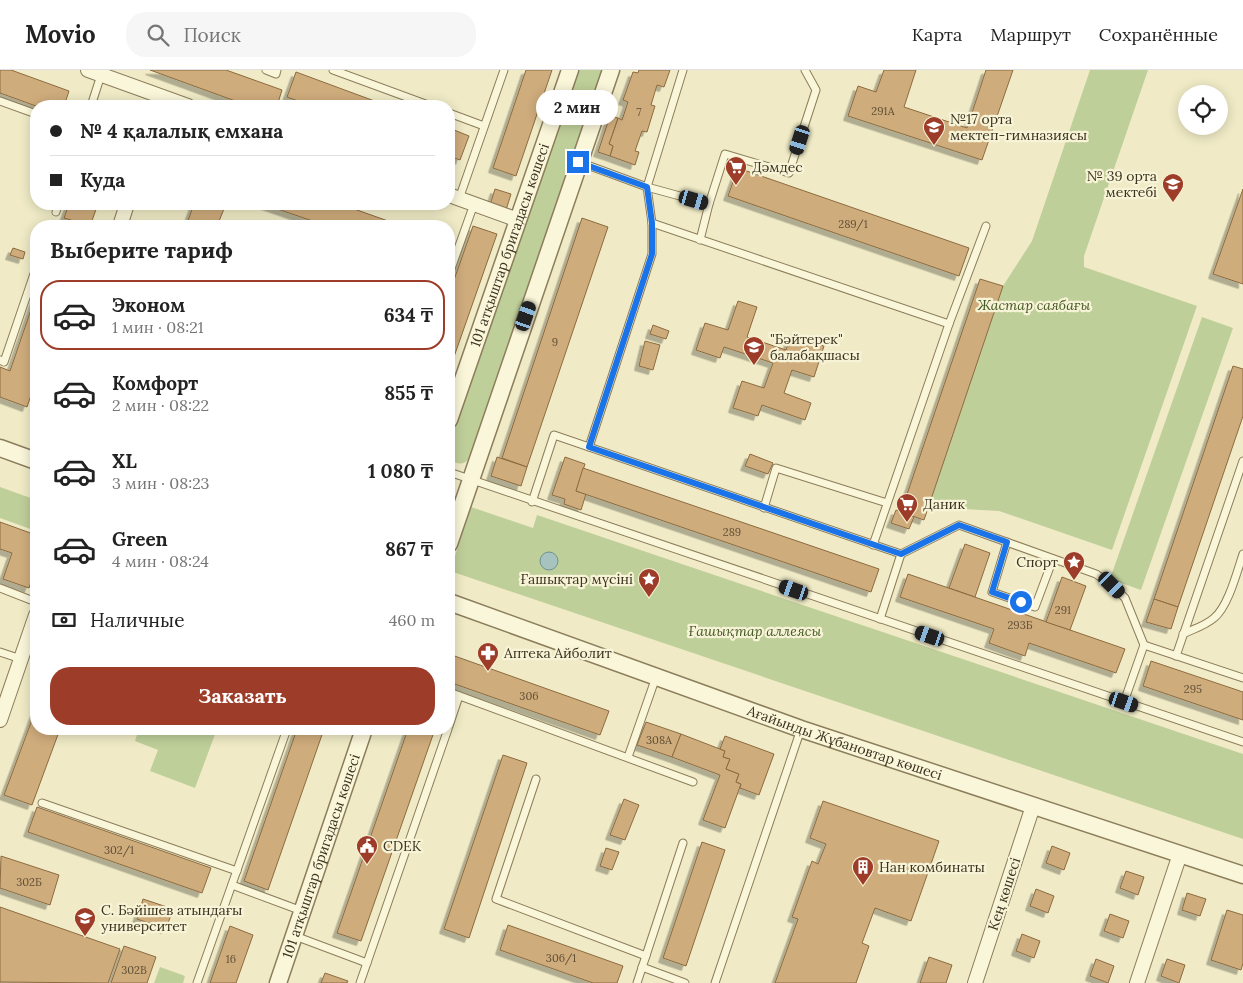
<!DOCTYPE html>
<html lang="ru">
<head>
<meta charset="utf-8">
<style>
  :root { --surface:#fff; --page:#f6f6f6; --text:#222; --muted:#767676; --line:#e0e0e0; --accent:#9d3c28 }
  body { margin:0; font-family:Lora,serif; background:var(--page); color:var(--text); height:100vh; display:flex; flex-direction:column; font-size:19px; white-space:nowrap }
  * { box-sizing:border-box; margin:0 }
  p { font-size:16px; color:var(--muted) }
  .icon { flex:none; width:28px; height:28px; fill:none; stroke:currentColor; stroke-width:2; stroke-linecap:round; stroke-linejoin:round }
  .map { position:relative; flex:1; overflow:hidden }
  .side { position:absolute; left:30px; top:150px; width:425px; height:515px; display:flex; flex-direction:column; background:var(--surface); border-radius:20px; box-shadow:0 2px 12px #0003 }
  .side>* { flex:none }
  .banner { position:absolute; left:30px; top:30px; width:425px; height:110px; border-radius:20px; box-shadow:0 2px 12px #0003; display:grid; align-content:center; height:110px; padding:0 20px; background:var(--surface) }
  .fabs { position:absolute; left:1178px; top:15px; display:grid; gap:10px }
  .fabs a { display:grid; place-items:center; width:50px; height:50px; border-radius:50%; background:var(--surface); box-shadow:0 2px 12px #0003; font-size:25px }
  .end { position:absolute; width:22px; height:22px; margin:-11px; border:6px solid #1a73e8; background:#fff; box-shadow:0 0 0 2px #fff }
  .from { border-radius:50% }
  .bubble { position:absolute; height:35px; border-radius:18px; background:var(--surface); box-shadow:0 2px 12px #0003; font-size:16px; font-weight:700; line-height:35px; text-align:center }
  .car { position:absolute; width:15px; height:30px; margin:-15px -8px; border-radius:6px; box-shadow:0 0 4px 1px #0007; background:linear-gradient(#222 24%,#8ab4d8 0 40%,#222 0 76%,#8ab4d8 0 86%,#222 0) }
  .banner b { display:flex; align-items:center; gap:18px; height:48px; font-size:19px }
  .banner b+b { border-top:1px solid var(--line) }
  .banner i { width:12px; height:12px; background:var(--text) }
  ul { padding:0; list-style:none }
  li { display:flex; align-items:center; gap:15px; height:70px; margin:0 10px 8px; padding:0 10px; border:2px solid transparent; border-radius:20px }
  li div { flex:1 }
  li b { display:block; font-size:19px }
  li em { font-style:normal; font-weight:700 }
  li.active { border-color:var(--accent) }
  li>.icon { width:45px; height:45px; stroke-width:1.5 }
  h2 { padding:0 20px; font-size:22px; line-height:60px }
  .pay { display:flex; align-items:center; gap:12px; height:55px; padding:0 20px; font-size:19px }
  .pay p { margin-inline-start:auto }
  .primary-button { display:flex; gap:10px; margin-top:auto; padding:10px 20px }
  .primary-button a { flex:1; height:58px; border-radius:20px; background:var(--accent); color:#fff; font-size:20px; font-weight:700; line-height:58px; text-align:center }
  header { display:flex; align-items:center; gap:30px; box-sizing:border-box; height:70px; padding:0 25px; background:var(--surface); border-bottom:1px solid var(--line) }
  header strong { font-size:24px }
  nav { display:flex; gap:28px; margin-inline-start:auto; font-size:18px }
  .search { width:350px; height:45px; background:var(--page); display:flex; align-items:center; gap:12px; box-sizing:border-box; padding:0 18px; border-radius:20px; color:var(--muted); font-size:19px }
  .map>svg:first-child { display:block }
</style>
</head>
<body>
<header>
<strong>Movio</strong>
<div class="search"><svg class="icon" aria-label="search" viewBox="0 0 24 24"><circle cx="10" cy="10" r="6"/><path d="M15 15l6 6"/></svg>Поиск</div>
<nav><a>Карта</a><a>Маршрут</a><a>Сохранённые</a></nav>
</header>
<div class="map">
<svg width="1243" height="913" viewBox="0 0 1243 913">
  <defs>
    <filter id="shadow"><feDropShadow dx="-4.5" dy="4.5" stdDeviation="0" flood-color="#0004"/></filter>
  </defs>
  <rect width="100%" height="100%" fill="#f0ebc6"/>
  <g fill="#bfcf99">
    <path d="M578,0H604L470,388C463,396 458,394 449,390V370Z"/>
    <path d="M1090,0H1148L1084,186V197L1197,236L1112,480L999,441L928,437L1003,216L1032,171Z"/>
    <path d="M1202,247L1233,258L1141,520L1110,509Z"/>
    <path d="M0,417L36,430V461L0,448Z"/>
    <path d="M471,437L533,458L537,445L1243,684V769L450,501Z"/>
    <path d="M139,659H217L195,718L150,701L158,680L135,671Z"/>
    <path d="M160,897L185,906L183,913H154Z"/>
  </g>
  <circle fill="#a7c3c0" stroke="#6d9290" cx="549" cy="491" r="9"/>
  <g fill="#cfac7b" stroke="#8c6b40" filter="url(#shadow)">
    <path d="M0,0H11L69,21L64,36H36L0,23Z"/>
    <path d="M150,0H226L282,20L277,36H249Z"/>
    <path d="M526,0H552L516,106L493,98Z"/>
    <path d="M639,0H670L664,17L657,15L651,35L655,36L647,62L642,61L635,81L639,82L635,95L610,86L613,76L609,74L618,48L622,50L628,32L623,30L633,2L638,3Z"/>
    <path d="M884,0H916L904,37L967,58L986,0H1013L982,90L848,46L858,16L876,22Z"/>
    <path d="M296,2L388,36H312L287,27Z"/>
    <path d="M104,32L116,36H103Z"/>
    <path d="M610,46L618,48L609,74L613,76L610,86L598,82Z"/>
    <path d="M449,58L469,66L460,90L449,86Z"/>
    <path d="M738,98L969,178L959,206L728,126Z"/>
    <path d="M495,119L511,124L506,140L490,135Z"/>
    <path d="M1243,119V214L1213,204Z"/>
    <path d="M69,134H98L90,156L64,148Z"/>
    <path d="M194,134H226L217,156H186Z"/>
    <path d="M263,134H340L391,152L390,156H327Z"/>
    <path d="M582,148L608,157L527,397L502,388Z"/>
    <path d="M473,156L497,164L449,301V224Z"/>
    <path d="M13,178L25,182L23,189L10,185Z"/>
    <path d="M980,209L1003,216L924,450L901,442Z"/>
    <path d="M36,225V311L27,337L0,327V297L10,301Z"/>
    <path d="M738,231L757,237L747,267L786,280L791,265L824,276L814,307L792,300L784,323L811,333L805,350L762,335L758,346L733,338L742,311L764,318L773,293L724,277L720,288L696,280L705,253L728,260Z"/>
    <path d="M653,255L669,261L666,269L650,264Z"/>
    <path d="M645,271L660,275L653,300L639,296Z"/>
    <path d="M1233,296L1243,299V346L1178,537L1154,529Z"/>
    <path d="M750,384L773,393L768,404L745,396Z"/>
    <path d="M497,387L527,397L521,416L491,406Z"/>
    <path d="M565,387L585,394L576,421L586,424L581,440L564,434L565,429L552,425Z"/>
    <path d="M583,398L879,499L871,522L576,421Z"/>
    <path d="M896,440L914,447L909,459L891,453Z"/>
    <path d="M0,452L36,465V498L29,518L3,509L12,483L0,479Z"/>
    <path d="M965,474L990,483L975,527L949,518Z"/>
    <path d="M908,504L1125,579L1116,603L1029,573L1025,586L989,573L994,559L900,527Z"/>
    <path d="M1062,507L1086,516L1070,560L1046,552Z"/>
    <path d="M1154,529L1178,537L1171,559L1146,552Z"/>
    <path d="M449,584L609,641L600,665L449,612Z"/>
    <path d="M1151,591L1243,622V650L1143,616Z"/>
    <path d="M36,639V659H60L32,735L4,725Z"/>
    <path d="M646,652L681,664L672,687L637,675Z"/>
    <path d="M297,659H324L268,820L244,811Z"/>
    <path d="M408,659H435L361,871L337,863Z"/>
    <path d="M681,664L725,681L723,687L730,689L726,699L739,704L736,712L741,714L725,758L703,750L720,705L672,687Z"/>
    <path d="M725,666L774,684L759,725L740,718L741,714L736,712L739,704L726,699L730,689L723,687L725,681L720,679Z"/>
    <path d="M503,685L527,693L469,868L444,859Z"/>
    <path d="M624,729L639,735L625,770L610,765Z"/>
    <path d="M823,731L939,771L911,851L875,838L862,873L869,876L856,913H775L798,849L792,847L812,791L818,794L826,774L810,768Z"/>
    <path d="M37,737L211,798L202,823L28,762Z"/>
    <path d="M702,772L725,780L686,896L663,888Z"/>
    <path d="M1052,776L1070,783L1064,800L1046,793Z"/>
    <path d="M606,778L619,782L612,800L600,796Z"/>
    <path d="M1,786L59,805L50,835L0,818Z"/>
    <path d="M1126,801L1144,807L1138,825L1120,818Z"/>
    <path d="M1036,819L1054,826L1048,843L1030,836Z"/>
    <path d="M1187,823L1206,829L1200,846L1182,840Z"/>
    <path d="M143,829L173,839L166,859L137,849Z"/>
    <path d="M0,837L120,879L108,913L0,912Z"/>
    <path d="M1227,840L1243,845V893L1241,900L1211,890Z"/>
    <path d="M1110,844L1129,851L1123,868L1104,861Z"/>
    <path d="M508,855L623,896L617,913H593L500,880Z"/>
    <path d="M230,856L253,865L236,913H210Z"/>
    <path d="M1022,864L1040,871L1034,888L1016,881Z"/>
    <path d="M124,876L156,887L147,913H111Z"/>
    <path d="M929,887L952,895L946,913H920Z"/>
    <path d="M1096,889L1114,896L1108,913L1090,906Z"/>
    <path d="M1167,889L1185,895L1179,913L1161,906Z"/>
    <path d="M325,903L348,911L347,913H321Z"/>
  </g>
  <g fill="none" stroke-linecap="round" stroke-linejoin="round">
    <g stroke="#8c7d5b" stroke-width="9">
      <g id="service">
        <path d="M266,0L276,4L277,0"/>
        <path d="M333,0L431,36"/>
        <path d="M0,31L36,44"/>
        <path d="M91,36L101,5"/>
        <path d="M449,43L484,56"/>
        <path d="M579,92L647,117L709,134L725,84L789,103L816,20L805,0"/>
        <path d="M459,129L504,0"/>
        <path d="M56,142L58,134"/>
        <path d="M652,153L949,254"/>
        <path d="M700,170L709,134"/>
        <path d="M449,204L474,134"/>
        <path d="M0,290L4,292L36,198"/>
        <path d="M589,377L652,184V153L647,117L683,0"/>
        <path d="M449,402L1243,672"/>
        <path d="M532,432L554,365L901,484L959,455L1096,504L1112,515L1125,528L1144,575L1124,632"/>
        <path d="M764,438L776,398L887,433"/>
        <path d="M1007,472L992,522L1035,537L1053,489"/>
        <path d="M873,475L949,254L986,156"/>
        <path d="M0,518L36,532"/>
        <path d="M880,549L901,484"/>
        <path d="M1183,564C1193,559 1205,556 1214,548C1228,537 1237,502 1243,484"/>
        <path d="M1144,575L1243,608"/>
        <path d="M0,582L21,589"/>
        <path d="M1176,586L1243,391"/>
        <path d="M449,622L693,712"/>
        <path d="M449,656L459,626"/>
        <path d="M628,687L656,607"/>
        <path d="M536,709L496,829L646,886"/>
        <path d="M42,733L237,801"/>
        <path d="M232,815L302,841"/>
        <path d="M295,866L367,893"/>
        <path d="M642,897L685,913"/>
        <path d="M197,913L287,659"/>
        <path d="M360,913L448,659"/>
        <path d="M637,913L683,773"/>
        <path d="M715,913L801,659"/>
      </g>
    </g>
    <g stroke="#8c7d5b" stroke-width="16">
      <g id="minor">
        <path d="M88,0L188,36"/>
        <path d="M449,125L518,150"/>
        <path d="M120,156L127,134"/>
        <path d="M0,650L36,545"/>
        <path d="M975,913L1033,736"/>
        <path d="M1137,913L1180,784"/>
      </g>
    </g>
    <g stroke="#8c7d5b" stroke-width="19">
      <g id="tertiary">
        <path id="s1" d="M449,350L570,0"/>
        <path d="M0,378L36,391"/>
        <path d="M449,474L611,0"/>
        <path id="s2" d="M449,532L801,659L1243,805"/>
        <path id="s3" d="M278,913L364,659"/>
      </g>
    </g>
    <use href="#service" stroke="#faf6da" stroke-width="7"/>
    <use href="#minor" stroke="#faf6da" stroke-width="14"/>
    <use href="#tertiary" stroke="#faf6da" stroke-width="16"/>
  </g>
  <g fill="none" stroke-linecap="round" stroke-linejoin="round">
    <path stroke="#1a73e8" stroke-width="6" d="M578,92L647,117L652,153V184L589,377L901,484L959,455L1007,472L992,522L1021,532"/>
  </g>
  <defs>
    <g id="school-pin" transform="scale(1.125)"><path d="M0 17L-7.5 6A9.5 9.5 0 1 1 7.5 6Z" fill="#9d3c28" stroke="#f7f3d6"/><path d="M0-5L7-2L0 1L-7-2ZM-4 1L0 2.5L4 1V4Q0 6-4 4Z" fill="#fff"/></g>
    <g id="supermarket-pin" transform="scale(1.125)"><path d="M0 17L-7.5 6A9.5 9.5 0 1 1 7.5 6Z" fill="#9d3c28" stroke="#f7f3d6"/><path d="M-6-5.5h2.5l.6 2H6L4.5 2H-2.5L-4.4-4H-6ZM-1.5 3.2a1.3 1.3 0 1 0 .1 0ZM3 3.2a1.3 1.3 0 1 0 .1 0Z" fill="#fff"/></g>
    <g id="sight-pin" transform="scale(1.125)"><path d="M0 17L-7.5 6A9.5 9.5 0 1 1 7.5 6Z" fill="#9d3c28" stroke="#f7f3d6"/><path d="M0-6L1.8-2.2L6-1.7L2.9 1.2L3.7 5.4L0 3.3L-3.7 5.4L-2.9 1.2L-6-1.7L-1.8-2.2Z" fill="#fff"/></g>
    <g id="pharmacy-pin" transform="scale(1.125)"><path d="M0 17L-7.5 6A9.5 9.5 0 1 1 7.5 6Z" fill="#9d3c28" stroke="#f7f3d6"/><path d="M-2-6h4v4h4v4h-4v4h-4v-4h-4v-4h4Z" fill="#fff"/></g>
    <g id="civic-pin" transform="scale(1.125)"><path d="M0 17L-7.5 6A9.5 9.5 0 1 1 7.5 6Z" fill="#9d3c28" stroke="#f7f3d6"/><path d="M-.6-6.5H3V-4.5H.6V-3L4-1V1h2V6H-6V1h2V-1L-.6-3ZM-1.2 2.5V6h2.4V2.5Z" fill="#fff"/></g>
    <g id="building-pin" transform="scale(1.125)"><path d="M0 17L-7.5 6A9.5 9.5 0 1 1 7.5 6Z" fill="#9d3c28" stroke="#f7f3d6"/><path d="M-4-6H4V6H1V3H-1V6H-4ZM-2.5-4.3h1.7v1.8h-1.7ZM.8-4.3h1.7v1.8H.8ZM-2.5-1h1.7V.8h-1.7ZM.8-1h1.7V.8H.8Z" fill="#fff"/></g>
    <g id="university-pin" transform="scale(1.125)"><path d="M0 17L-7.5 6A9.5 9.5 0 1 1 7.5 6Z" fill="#9d3c28" stroke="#f7f3d6"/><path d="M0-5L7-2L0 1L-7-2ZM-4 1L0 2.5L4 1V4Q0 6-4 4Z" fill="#fff"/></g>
  </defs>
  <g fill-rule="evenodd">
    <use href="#school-pin" x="934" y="57"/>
    <use href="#supermarket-pin" x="736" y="97"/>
    <use href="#school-pin" x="1173" y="114"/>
    <use href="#school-pin" x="754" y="277"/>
    <use href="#supermarket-pin" x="907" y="434"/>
    <use href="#sight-pin" x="1074" y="492"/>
    <use href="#sight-pin" x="649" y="509"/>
    <use href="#pharmacy-pin" x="488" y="583"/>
    <use href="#civic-pin" x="367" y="776"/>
    <use href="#building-pin" x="863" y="797"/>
    <use href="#university-pin" x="85" y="848"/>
  </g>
  <g text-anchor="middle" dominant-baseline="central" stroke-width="4.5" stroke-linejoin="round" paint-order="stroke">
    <g font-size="11" fill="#615036">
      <text x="883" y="41">291А</text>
      <text x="639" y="42">7</text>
      <text x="853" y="154">289/1</text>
      <text x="555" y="272">9</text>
      <text x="732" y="462">289</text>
      <text x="1063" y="540">291</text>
      <text x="1020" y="555">293Б</text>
      <text x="1193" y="619">295</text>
      <text x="529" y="626">306</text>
      <text x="659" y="670">308А</text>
      <text x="119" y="780">302/1</text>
      <text x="29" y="812">302Б</text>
      <text x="561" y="888">306/1</text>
      <text x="231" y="889">16</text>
      <text x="134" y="900">302В</text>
    </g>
    <g font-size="14" fill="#3c321f" stroke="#f7f3d6" text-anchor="start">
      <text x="950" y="49">№17 орта<tspan x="950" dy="16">мектеп-гимназиясы</tspan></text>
      <text x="752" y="97">Дәмдес</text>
      <text x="1157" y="106" text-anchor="end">№ 39 орта<tspan x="1157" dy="16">мектебі</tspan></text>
      <text x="770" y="269">"Бәйтерек"<tspan x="770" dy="16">балабақшасы</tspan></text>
      <text x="923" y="434">Даник</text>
      <text x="1058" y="492" text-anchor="end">Спорт</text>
      <text x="633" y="509" text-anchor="end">Ғашықтар мүсіні</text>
      <text x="504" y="583">Аптека Айболит</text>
      <text x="383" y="776">CDEK</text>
      <text x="879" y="797">Нан комбинаты</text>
      <text x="101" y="840">С. Бәйішев атындағы<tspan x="101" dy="16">университет</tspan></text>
    </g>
    <g font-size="14" fill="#3c321f" stroke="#f7f3d6">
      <text stroke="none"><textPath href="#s1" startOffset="185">101 атқыштар бригадасы көшесі</textPath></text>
      <text stroke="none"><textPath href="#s2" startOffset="420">Ағайынды Жұбановтар көшесі</textPath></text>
      <text stroke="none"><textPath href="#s3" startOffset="134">101 атқыштар бригадасы көшесі</textPath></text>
      <text transform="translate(1004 824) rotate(-72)">Кең көшесі</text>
    </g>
    <g font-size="14" font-style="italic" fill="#435925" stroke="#f7f3d6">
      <text x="1034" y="235">Жастар саябағы</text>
      <text x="755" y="561">Ғашықтар аллеясы</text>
    </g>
  </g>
</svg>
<div class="fabs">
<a><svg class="icon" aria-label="locate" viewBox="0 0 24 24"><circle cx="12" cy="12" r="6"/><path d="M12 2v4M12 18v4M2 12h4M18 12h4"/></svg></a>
</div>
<i class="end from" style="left:1021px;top:532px"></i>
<i class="end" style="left:578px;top:92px"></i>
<div class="bubble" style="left:536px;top:20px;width:82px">2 мин</div>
<i class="car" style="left:800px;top:70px;rotate:198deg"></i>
<i class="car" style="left:694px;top:130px;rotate:106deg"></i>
<i class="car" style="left:526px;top:246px;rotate:19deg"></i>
<i class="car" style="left:1112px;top:515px;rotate:135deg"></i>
<i class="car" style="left:794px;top:520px;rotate:289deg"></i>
<i class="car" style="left:930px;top:566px;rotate:289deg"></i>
<i class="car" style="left:1124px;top:632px;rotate:109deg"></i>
<div class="banner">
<b><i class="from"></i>№ 4 қалалық емхана</b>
<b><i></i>Куда</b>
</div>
<section class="side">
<h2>Выберите тариф</h2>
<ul>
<li class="active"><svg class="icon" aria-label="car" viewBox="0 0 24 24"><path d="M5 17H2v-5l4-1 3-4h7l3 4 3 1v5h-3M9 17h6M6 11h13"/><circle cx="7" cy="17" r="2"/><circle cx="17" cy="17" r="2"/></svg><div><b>Эконом</b><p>1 мин · 08:21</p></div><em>634 ₸</em></li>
<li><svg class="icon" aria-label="car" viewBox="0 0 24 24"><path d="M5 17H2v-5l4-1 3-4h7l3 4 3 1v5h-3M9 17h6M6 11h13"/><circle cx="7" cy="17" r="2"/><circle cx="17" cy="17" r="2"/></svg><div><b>Комфорт</b><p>2 мин · 08:22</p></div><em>855 ₸</em></li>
<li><svg class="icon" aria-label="car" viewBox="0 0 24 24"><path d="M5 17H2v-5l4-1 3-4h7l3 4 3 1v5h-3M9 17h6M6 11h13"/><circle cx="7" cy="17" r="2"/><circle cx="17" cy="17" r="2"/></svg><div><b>XL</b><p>3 мин · 08:23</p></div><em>1 080 ₸</em></li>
<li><svg class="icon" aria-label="car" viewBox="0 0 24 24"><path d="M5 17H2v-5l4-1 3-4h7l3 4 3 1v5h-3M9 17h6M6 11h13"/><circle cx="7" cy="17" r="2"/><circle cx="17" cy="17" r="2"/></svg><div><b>Green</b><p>4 мин · 08:24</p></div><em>867 ₸</em></li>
</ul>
<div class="pay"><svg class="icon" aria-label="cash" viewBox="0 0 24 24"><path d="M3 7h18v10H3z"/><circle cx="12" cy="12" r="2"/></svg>Наличные<p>460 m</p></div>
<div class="primary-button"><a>Заказать</a></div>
</section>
</div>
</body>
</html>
